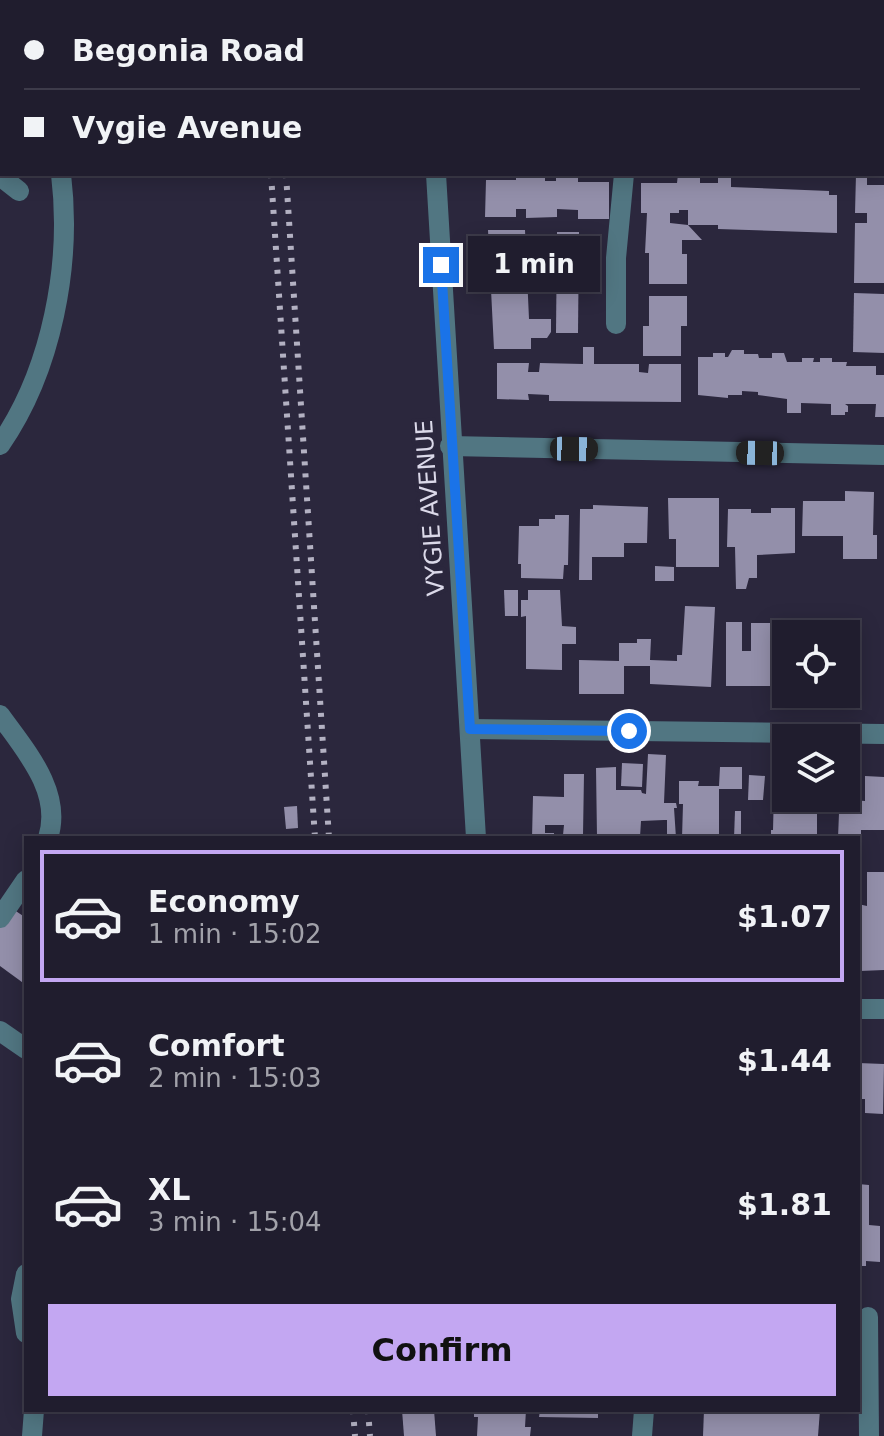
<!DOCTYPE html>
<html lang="en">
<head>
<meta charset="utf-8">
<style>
  :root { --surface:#201d2e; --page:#2d2a3a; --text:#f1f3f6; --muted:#a2a2aa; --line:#3d3b4a; --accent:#c3a7f2 }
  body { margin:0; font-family:"DejaVu Sans",sans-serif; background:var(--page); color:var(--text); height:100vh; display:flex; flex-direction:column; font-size:30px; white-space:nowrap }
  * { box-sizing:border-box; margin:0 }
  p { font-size:26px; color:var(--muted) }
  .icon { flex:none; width:44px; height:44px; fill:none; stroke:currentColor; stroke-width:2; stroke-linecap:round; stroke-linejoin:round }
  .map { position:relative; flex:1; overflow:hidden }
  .sheet { position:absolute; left:24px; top:836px; width:836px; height:576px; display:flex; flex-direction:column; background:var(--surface); border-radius:0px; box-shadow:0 4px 20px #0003,0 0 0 2px var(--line) }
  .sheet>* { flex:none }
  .banner { position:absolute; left:0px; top:0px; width:884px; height:176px; box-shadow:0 4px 20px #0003,0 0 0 2px var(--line); display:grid; align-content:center; height:176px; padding:0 24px; background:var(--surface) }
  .controls { position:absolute; left:772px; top:620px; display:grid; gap:16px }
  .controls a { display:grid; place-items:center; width:88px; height:88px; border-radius:0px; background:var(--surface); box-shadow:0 4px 20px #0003,0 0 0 2px var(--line); font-size:40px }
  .end { position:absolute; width:36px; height:36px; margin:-18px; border:10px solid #1a73e8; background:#fff; box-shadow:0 0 0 4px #fff }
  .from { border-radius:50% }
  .bubble { position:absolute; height:56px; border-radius:0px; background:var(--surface); box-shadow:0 4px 20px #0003,0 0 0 2px var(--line); font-size:26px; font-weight:600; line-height:56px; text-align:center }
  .car { position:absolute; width:24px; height:48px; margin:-24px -12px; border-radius:10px; box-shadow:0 0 6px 2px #0007; background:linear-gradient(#222 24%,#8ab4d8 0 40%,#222 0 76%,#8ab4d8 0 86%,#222 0) }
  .banner b { display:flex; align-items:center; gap:28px; height:76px; font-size:30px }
  .banner b+b { border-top:2px solid var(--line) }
  .banner i { width:20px; height:20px; background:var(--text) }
  ul { padding:14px 0 0; list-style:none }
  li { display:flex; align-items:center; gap:24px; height:132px; margin:0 16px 12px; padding:0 8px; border:4px solid transparent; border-radius:0px }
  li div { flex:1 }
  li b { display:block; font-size:30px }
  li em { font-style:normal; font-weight:600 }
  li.current { border-color:var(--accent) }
  li>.icon { width:72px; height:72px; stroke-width:1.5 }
  .primary-button { display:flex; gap:16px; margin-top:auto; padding:16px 24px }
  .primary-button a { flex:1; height:92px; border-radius:0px; background:var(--accent); color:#111; font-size:32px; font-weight:600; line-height:92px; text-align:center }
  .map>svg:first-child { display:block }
</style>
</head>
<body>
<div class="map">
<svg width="884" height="1436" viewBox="0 0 884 1436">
  <rect width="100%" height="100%" fill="#2b273d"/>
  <g fill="#938faa">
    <path d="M516,174H545V181H556V174H578V182H609V219H578V210L557,209V217L526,218V209H516V217H485L486,180H516Z"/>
    <path d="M678,174H700V183H718V174H731V187L829,191V195H837V233L718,229V225H688V210H679V213H670V223L688,225L702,240H682V254H687V284H649V253H645L647,213H641V183H677Z"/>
    <path d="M856,174H867V185H884V283H854L855,223H867V213H855Z"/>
    <path d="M488,230H525L529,319H551V332L547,338H531V349H494Z"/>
    <path d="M557,232H579L578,333H556Z"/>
    <path d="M854,293L884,294V353L853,352Z"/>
    <path d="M649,296H687V326H681V356H643V326H649Z"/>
    <path d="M583,347H594V364H639V372L648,373L649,364H681V402L549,401V395L528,394L529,400L497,399V363H529L528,372H539L540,363L583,364Z"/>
    <path d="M732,350H744V354H758L759,358H772V353H784L787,362H802V358H814L813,362H820V358H832V362H847L846,366H876V375H884V417H875L876,404H845L848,406V412H845V415H831V404L801,403V413H787V399L758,395V392L742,391V395H728V398L698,395V357H713V353H725V357H728Z"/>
    <path d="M845,491L874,492L873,535H877V559H843V536H802L803,501H845Z"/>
    <path d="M668,498H719V567H676V539H669Z"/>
    <path d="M593,505L648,507L647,543H624V557H592V580H579L580,509H593Z"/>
    <path d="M771,508H795V553L757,555V578H749L746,589H736L735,547H727L728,509H751V513H771Z"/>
    <path d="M555,515H569L568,565H564L563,579L521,578V564H518L519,526H539V519H555Z"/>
    <path d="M655,566L674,567V581H655Z"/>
    <path d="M504,590H518V616H505Z"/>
    <path d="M528,590H560L562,626L576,627V644H562V670L526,669V616L521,617V600H528Z"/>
    <path d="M685,606L715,607L711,687L650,684V666H624V694H579V660L619,661V643H637V639H651L650,660L677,661V655H682Z"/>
    <path d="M726,622H742V651H751V623H785L786,686H726Z"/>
    <path d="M814,623L843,627V634H811V626H814Z"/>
    <path d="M648,754L666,755L664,803H676L677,808H674L676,838H667V820H664L641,821L640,837H597L596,768L616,767V790H641L642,793L646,794Z"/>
    <path d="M622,763L643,764L642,787L621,786Z"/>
    <path d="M720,767H742V789H719V838H682L683,804H679V781H699L698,786H719Z"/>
    <path d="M783,771L786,772V798H817V835H771V830H773L774,791H780V776H783Z"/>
    <path d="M564,774H584L583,835H563L564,825H545V833H554V838H532L533,796L564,797Z"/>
    <path d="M749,775L765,776L763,800H748Z"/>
    <path d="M865,776L884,777V830H861V843H858V838H838L839,813L828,814V803H824V798L865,801Z"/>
    <path d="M297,806L298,828L286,829L284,807Z"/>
    <path d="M735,811H741V838H734Z"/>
    <path d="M867,872H884V970L860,971L858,904L867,906Z"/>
    <path d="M0,900L26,918V985L0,966Z"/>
    <path d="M858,1063L884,1064L883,1114L865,1113V1099H858Z"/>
    <path d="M858,1184L869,1185V1225L880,1226V1262L866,1261V1266H858Z"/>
    <path d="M402,1410H434L436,1436H404Z"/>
    <path d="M474,1410H526L525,1427H531L530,1436H477L478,1417H474Z"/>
    <path d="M540,1410H598V1418L539,1417Z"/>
    <path d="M704,1410H820L818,1436H703Z"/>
  </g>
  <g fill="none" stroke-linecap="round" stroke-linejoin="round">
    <g stroke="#517682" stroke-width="20">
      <path d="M8,0L9,2"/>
      <path d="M402,0V2"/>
      <path d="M566,2V0"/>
      <path d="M862,2L863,0"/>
      <path d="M0,66L2,63"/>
      <path d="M0,107L2,109"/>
      <path d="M882,138H884"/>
      <path d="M436,174C448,396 464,617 476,838"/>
      <path d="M0,176L19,191"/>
      <path d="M616,324V258L624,174"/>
      <path d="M0,445C52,370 72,264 61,174"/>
      <path d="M450,446L884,455"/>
      <path d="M0,715C25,750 63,792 48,838"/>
      <path d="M470,729L884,734"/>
      <path d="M0,918L26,880"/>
      <path d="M858,1009H884"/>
      <path d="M0,1031L26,1049"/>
      <path d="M26,1274L21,1299L26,1333"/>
      <path d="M868,1317L869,1436"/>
      <path d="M32,1436L34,1410"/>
      <path d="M642,1436L644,1410"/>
    </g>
    <g stroke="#b3b1c2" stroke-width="6" stroke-dasharray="4 8" stroke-linecap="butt">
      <path d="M259,0V2"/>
      <path d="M274,0V2"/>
      <path d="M271,174L315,838"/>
      <path d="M286,174L329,838"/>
      <path d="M353,1410L355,1436"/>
      <path d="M368,1410L370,1436"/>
    </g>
  </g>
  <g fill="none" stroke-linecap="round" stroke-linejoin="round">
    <path stroke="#1a73e8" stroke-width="10" d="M441,265L470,729L629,731"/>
  </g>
  <g text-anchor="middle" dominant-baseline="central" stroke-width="8" stroke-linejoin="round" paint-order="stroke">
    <g font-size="24" fill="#dbd9e9" stroke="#2b273d">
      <text transform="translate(430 508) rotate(-94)">VYGIE AVENUE</text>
    </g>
  </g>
</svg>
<div class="controls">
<a><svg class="icon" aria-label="locate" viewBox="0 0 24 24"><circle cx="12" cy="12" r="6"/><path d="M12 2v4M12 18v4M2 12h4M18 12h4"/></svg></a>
<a><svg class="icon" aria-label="layers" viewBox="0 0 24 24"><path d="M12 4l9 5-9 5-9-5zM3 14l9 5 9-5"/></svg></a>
</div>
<i class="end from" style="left:629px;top:731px"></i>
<i class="end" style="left:441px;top:265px"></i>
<div class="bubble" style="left:468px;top:236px;width:132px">1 min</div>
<i class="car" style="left:574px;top:449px;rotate:91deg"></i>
<i class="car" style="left:760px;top:453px;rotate:271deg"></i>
<div class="banner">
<b><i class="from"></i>Begonia Road</b>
<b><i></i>Vygie Avenue</b>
</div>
<section class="sheet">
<ul>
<li class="current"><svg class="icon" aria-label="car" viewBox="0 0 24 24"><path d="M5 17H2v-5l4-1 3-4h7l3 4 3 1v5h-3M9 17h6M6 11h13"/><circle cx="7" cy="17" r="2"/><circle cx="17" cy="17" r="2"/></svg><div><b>Economy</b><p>1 min · 15:02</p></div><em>$1.07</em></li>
<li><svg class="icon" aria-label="car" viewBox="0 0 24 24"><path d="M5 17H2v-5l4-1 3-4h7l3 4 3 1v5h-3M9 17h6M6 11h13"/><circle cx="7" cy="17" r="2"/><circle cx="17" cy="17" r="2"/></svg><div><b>Comfort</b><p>2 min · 15:03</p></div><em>$1.44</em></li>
<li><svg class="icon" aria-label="car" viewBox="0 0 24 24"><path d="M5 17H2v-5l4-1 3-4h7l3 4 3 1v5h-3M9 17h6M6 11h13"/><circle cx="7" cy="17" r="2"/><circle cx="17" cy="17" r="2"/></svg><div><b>XL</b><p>3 min · 15:04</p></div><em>$1.81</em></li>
</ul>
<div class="primary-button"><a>Confirm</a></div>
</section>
</div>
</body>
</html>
